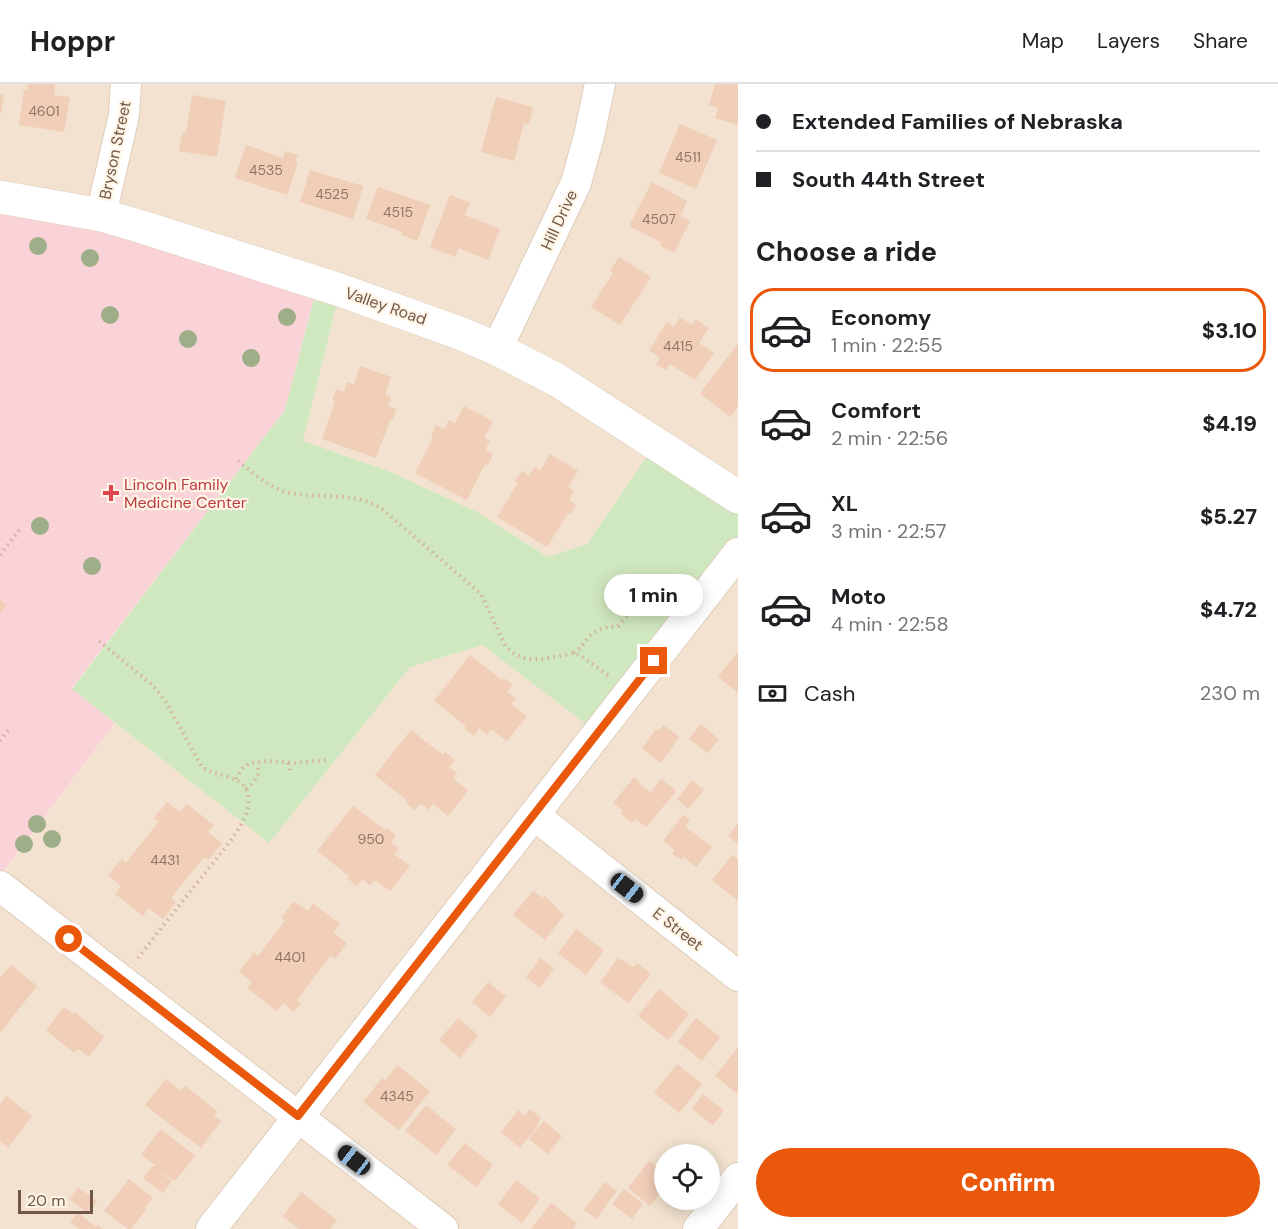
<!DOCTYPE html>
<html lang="en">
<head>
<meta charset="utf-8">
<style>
  :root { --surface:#fff; --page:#f6f6f6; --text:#202124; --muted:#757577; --line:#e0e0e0; --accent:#ea580c }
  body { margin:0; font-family:"DM Sans",sans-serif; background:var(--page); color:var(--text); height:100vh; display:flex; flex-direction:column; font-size:22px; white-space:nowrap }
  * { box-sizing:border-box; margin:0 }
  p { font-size:20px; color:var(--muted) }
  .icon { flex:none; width:33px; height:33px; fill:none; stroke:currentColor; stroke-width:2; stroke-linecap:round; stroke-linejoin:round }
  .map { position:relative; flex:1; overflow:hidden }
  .sheet { display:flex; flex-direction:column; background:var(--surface); width:540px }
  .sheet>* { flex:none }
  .hud { display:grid; align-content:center; height:132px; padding:0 18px; background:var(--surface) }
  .buttons { position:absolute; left:654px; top:1060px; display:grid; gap:12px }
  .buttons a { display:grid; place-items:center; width:66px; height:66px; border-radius:50%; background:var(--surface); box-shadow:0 3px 15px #0003; font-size:30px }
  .scale { position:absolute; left:18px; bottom:15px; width:75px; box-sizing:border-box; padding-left:6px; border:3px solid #715748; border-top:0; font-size:16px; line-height:21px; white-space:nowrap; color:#715748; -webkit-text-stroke:4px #fff5e6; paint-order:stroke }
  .end { position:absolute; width:27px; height:27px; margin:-14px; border:8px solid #ea580c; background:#fff; box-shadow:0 0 0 3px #fff }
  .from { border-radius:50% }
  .bubble { position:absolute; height:42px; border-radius:21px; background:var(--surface); box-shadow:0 3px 15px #0003; font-size:20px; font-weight:800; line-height:42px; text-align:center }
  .car { position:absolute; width:18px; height:36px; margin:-18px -9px; border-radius:8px; box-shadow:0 0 4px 2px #0007; background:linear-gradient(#222 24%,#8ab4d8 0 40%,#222 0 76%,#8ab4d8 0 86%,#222 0) }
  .hud b { display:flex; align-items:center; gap:21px; height:57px; font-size:22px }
  .hud b+b { border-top:2px solid var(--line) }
  .hud i { width:15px; height:15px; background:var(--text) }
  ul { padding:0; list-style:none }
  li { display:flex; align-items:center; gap:18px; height:84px; margin:0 12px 9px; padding:0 6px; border:3px solid transparent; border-radius:24px }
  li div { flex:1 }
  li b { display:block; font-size:22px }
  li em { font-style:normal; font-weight:800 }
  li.active { border-color:var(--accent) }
  li>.icon { width:54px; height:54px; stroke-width:1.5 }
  h2 { padding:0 18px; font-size:27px; line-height:72px }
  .pay { display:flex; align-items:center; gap:15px; height:66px; padding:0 18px; font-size:22px }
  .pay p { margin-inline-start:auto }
  .button { display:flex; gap:12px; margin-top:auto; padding:12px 18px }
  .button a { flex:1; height:69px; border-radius:36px; background:var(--accent); color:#fff; font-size:24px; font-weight:800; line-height:69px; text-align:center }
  header { display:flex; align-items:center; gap:36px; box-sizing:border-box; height:84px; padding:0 30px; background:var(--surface); border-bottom:2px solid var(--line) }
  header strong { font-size:28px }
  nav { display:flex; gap:33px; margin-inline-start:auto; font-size:21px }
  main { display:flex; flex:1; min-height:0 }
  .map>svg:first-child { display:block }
</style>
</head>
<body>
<header>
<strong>Hoppr</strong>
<nav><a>Map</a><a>Layers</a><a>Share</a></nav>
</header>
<main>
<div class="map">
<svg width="738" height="1145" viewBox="0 0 738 1145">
  <rect width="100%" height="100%" fill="#fbf1e0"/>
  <g fill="#f2e2cf" fill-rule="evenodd">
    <path d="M0,0H738V413L656,359L587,460L548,473L477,428L391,388L303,357L340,206L0,113Z"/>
    <path d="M738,469V1145H0V793L115,639L269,759L410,583L482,561L598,649ZM664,1071H710V1116H664Z"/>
  </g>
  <path fill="#f9d3d8" d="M0,113L318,199L285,326L72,604L115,639L0,792Z"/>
  <path fill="#d0e8bf" d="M318,199L340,206L303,357L391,388L477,428L548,473L587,460L656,359L738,413V469L598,649L482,561L410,583L269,759L72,605L285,326Z"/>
  <g fill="#f0ceb8">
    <path d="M28,0H55L54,11L70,13L64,48L19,41L24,6L27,7Z"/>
    <path d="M715,0H738V41L715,34L718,24L709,21Z"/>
    <path d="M0,10L4,11L1,29H0Z"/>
    <path d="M192,11L226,17L217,73L179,67L182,49H186Z"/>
    <path d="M496,13L533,23L529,41L524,39L514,77L481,68Z"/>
    <path d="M680,40L717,56L696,105L659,89Z"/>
    <path d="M246,61L283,74L285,67L298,71L295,78L298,79L287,111L235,94Z"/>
    <path d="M310,86L363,102L353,135L300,118Z"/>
    <path d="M652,98L687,117L680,132L690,137L674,169L660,162L662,159L629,142Z"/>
    <path d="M378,103L430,121L417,157L402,151L403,148L366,135Z"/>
    <path d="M450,111L470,119L465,131L500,145L488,176L459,164L455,173L430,163Z"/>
    <path d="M619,173L651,193L620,241L591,223L613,189L610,187Z"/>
    <path d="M680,233L692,241L696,235L709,244L699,259L714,269L695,296L670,280L666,286L656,280L660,274L649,266L667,238L674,243Z"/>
    <path d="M738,260V323L730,333L700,309Z"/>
    <path d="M360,282L391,293L385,310L391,313L388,322L396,325L392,337L390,336L376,374L322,355L335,317L332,316L336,305L344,308L347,298L354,300Z"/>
    <path d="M464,322L493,337L484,354L490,357L485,366L493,370L488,381L485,380L467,416L415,389L433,354L431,352L436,341L444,345L449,336L455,339Z"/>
    <path d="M550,370L578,387L568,403L574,407L569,416L576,421L570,431L568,429L547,463L497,433L518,399L515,397L522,387L529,392L535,383L540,387Z"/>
    <path d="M0,515L7,521L0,530Z"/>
    <path d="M737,569L738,570V609L718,593Z"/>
    <path d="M470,571L502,596L504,594L513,601L507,608L516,615L511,620L527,632L507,657L491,645L487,651L479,644L474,652L464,644L466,642L434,617Z"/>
    <path d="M701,640L719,655L708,669L689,655Z"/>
    <path d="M663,641L679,653L661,679L642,664L656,645L659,647Z"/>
    <path d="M411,646L443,671L445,668L455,676L449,683L457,689L453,694L468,707L448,732L433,720L429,726L421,719L415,726L406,719L407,716L375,691Z"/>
    <path d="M634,693L640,698L639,700L651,708L661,695L676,707L646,743L635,735L632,739L621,730L623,727L613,719Z"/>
    <path d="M692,696L704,706L688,725L677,715Z"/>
    <path d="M167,718L180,728L187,720L214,741L208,748L222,759L209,776L204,773L171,814L176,818L163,835L149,824L143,832L115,810L121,802L108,791L122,775L126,779L159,737L154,734Z"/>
    <path d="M353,722L385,746L387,744L396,751L391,759L399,765L394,770L410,782L390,807L375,796L370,801L362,795L357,802L347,794L349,792L317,767Z"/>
    <path d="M683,731L690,736L685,742L712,763L696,783L684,773L681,776L672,770L675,766L663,757Z"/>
    <path d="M738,739V760L728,752Z"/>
    <path d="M732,771L738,775V817L712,796Z"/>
    <path d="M533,807L543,814L545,812L564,831L545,856L513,831Z"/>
    <path d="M294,817L308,827L313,819L340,840L333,848L347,859L335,875L331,871L297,916L301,919L294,928L283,919L277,927L247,904L252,898L239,888L254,868L258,872L285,837L281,834Z"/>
    <path d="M576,845L604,867L586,891L558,869Z"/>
    <path d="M540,874L554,884L540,904L526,893Z"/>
    <path d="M618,874L633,883L637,879L651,890L628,919L600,898Z"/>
    <path d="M11,881L37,902L0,949V894Z"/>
    <path d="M488,898L506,912L490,933L472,918Z"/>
    <path d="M659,905L689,930L668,956L638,932Z"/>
    <path d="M64,923L73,930L75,928L104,953L89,973L78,965L74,969L46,946Z"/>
    <path d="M458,934L478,951L460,974L439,956Z"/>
    <path d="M696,934L720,953L702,977L678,958Z"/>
    <path d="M738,963V1010L715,992Z"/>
    <path d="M677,980L702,1000L679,1029L654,1009Z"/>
    <path d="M397,981L430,1007L399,1046L363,1018L382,994L385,997Z"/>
    <path d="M166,995L181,1007L185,1002L217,1027L214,1032L221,1037L201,1064L145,1021Z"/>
    <path d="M703,1010L724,1027L713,1041L692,1025Z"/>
    <path d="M6,1012L32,1032L8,1064L0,1057V1020Z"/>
    <path d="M426,1021L456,1045L436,1071L405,1047Z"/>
    <path d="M530,1025L541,1034L536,1041L538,1042L520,1064L501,1048L518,1026L524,1032Z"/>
    <path d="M544,1037L562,1052L548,1070L529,1055Z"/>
    <path d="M161,1045L195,1072L175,1097L165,1090L164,1091L172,1097L163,1109L143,1094L153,1082H156L141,1071Z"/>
    <path d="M465,1059L493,1081L476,1103L447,1081Z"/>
    <path d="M649,1077L664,1089V1104L650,1122L628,1104Z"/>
    <path d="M129,1095L153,1114L145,1123L147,1125L131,1145H128L104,1127Z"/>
    <path d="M516,1096L540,1115L522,1139L498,1120Z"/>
    <path d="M605,1098L617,1107L596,1135L584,1126Z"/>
    <path d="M78,1103L97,1117L88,1129L69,1115Z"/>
    <path d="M624,1105L643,1120L632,1135L612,1120Z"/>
    <path d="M301,1108L337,1136L330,1145H299L283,1132Z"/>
    <path d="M551,1119L577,1139L573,1145H531Z"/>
    <path d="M78,1128L96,1143L98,1141L103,1145H79L70,1138Z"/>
  </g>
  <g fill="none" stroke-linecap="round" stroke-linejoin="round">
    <g stroke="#dfcdbc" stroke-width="32">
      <g id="minor">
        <path d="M101,131L124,31L126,0"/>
        <path d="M497,265L576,99L589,52L600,0"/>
        <path d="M534,731L738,892"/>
        <path d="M0,802L443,1145"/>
        <path d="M211,1145L738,469"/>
        <path d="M698,1145L738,1094"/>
      </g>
    </g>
    <g stroke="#dfcdbc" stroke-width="34">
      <path id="tertiary" d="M0,113L101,131L139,142L340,206L462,250L497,265L557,296L738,413"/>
    </g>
    <g stroke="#d4b29c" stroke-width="4" stroke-dasharray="1.5 4.5" stroke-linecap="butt">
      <path d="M238,377C252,387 268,403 285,408C317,416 354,406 382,425L481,510L504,559C520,584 549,574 573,569"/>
      <path d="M0,471L20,445"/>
      <path d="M99,557L151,600L165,616L202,683C215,693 237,690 246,705C249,710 249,721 247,727C240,748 222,767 209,784C185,814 161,844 138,874"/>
      <path d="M608,591L581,572L573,569C581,564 582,561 587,555C594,545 606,543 618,542L639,518H646L659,526"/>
      <path d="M0,657L10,644"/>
      <path d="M288,679L290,686"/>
      <path d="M236,695L243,684L250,679L272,677L295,679L328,676"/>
      <path d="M246,705C255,698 261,691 257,680"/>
    </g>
    <use href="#minor" stroke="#fff" stroke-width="30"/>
    <use href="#tertiary" stroke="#fff" stroke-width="33"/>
  </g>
  <g fill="#9eae89">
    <circle cx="38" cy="162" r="9"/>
    <circle cx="90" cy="174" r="9"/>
    <circle cx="110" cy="231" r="9"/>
    <circle cx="287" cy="233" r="9"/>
    <circle cx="188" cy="255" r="9"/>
    <circle cx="251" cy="274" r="9"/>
    <circle cx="40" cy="442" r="9"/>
    <circle cx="92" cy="482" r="9"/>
    <circle cx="37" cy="740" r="9"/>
    <circle cx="52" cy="755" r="9"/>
    <circle cx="24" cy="760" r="9"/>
  </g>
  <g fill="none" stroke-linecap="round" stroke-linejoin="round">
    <path stroke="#ea580c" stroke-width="8" d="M69,855L298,1032L654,577"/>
  </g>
  <path fill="#e0444e" stroke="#fff5e6" stroke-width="2" d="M108 400h6v6h6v6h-6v6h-6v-6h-6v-6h6z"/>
  <g text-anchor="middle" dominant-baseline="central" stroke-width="4.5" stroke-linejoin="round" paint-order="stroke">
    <g font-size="14" fill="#917564">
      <text x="44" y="27">4601</text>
      <text x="688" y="73">4511</text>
      <text x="266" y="86">4535</text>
      <text x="332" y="110">4525</text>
      <text x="398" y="128">4515</text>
      <text x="659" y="135">4507</text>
      <text x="678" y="262">4415</text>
      <text x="371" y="755">950</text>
      <text x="165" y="776">4431</text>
      <text x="290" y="873">4401</text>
      <text x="397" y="1012">4345</text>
    </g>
    <g font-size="16" fill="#715748" stroke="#fff5e6">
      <text transform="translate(115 66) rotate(-78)">Bryson Street</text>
      <text transform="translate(559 136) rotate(-65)">Hill Drive</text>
      <text transform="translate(386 222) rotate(19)">Valley Road</text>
      <text transform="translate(678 845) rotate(38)">E Street</text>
    </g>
    <g font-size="16" fill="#be3a42" stroke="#fff5e6" text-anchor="start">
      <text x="124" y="400">Lincoln Family<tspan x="124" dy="18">Medicine Center</tspan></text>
    </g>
  </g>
</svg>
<div class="buttons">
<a><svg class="icon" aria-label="locate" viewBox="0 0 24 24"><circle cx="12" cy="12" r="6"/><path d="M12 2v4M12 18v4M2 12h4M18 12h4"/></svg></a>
</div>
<div class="scale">20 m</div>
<i class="end from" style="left:69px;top:855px"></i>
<i class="end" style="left:654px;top:577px"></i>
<div class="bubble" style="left:604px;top:490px;width:99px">1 min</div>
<i class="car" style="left:627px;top:804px;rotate:128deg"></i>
<i class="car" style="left:354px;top:1076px;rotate:308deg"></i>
</div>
<section class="sheet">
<div class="hud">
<b><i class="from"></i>Extended Families of Nebraska</b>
<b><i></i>South 44th Street</b>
</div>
<h2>Choose a ride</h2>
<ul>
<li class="active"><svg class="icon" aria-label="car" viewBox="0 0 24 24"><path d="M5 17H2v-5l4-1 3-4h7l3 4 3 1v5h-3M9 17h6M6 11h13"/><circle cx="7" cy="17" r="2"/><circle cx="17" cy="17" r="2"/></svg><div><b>Economy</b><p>1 min · 22:55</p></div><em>$3.10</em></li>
<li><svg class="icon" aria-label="car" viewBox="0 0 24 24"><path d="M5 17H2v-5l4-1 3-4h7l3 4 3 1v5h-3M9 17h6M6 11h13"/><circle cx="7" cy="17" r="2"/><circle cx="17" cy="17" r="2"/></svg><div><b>Comfort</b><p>2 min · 22:56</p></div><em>$4.19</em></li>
<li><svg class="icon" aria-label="car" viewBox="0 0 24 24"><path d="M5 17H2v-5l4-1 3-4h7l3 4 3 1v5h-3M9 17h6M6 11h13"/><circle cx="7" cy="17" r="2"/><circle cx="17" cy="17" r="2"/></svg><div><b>XL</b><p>3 min · 22:57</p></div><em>$5.27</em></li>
<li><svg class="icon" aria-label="car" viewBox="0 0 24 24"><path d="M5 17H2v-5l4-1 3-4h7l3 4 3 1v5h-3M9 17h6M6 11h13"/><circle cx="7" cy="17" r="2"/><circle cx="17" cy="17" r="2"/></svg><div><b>Moto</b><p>4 min · 22:58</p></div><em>$4.72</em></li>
</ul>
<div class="pay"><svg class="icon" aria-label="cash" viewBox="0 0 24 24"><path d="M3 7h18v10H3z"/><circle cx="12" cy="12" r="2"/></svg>Cash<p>230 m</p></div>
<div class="button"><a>Confirm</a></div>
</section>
</main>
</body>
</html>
